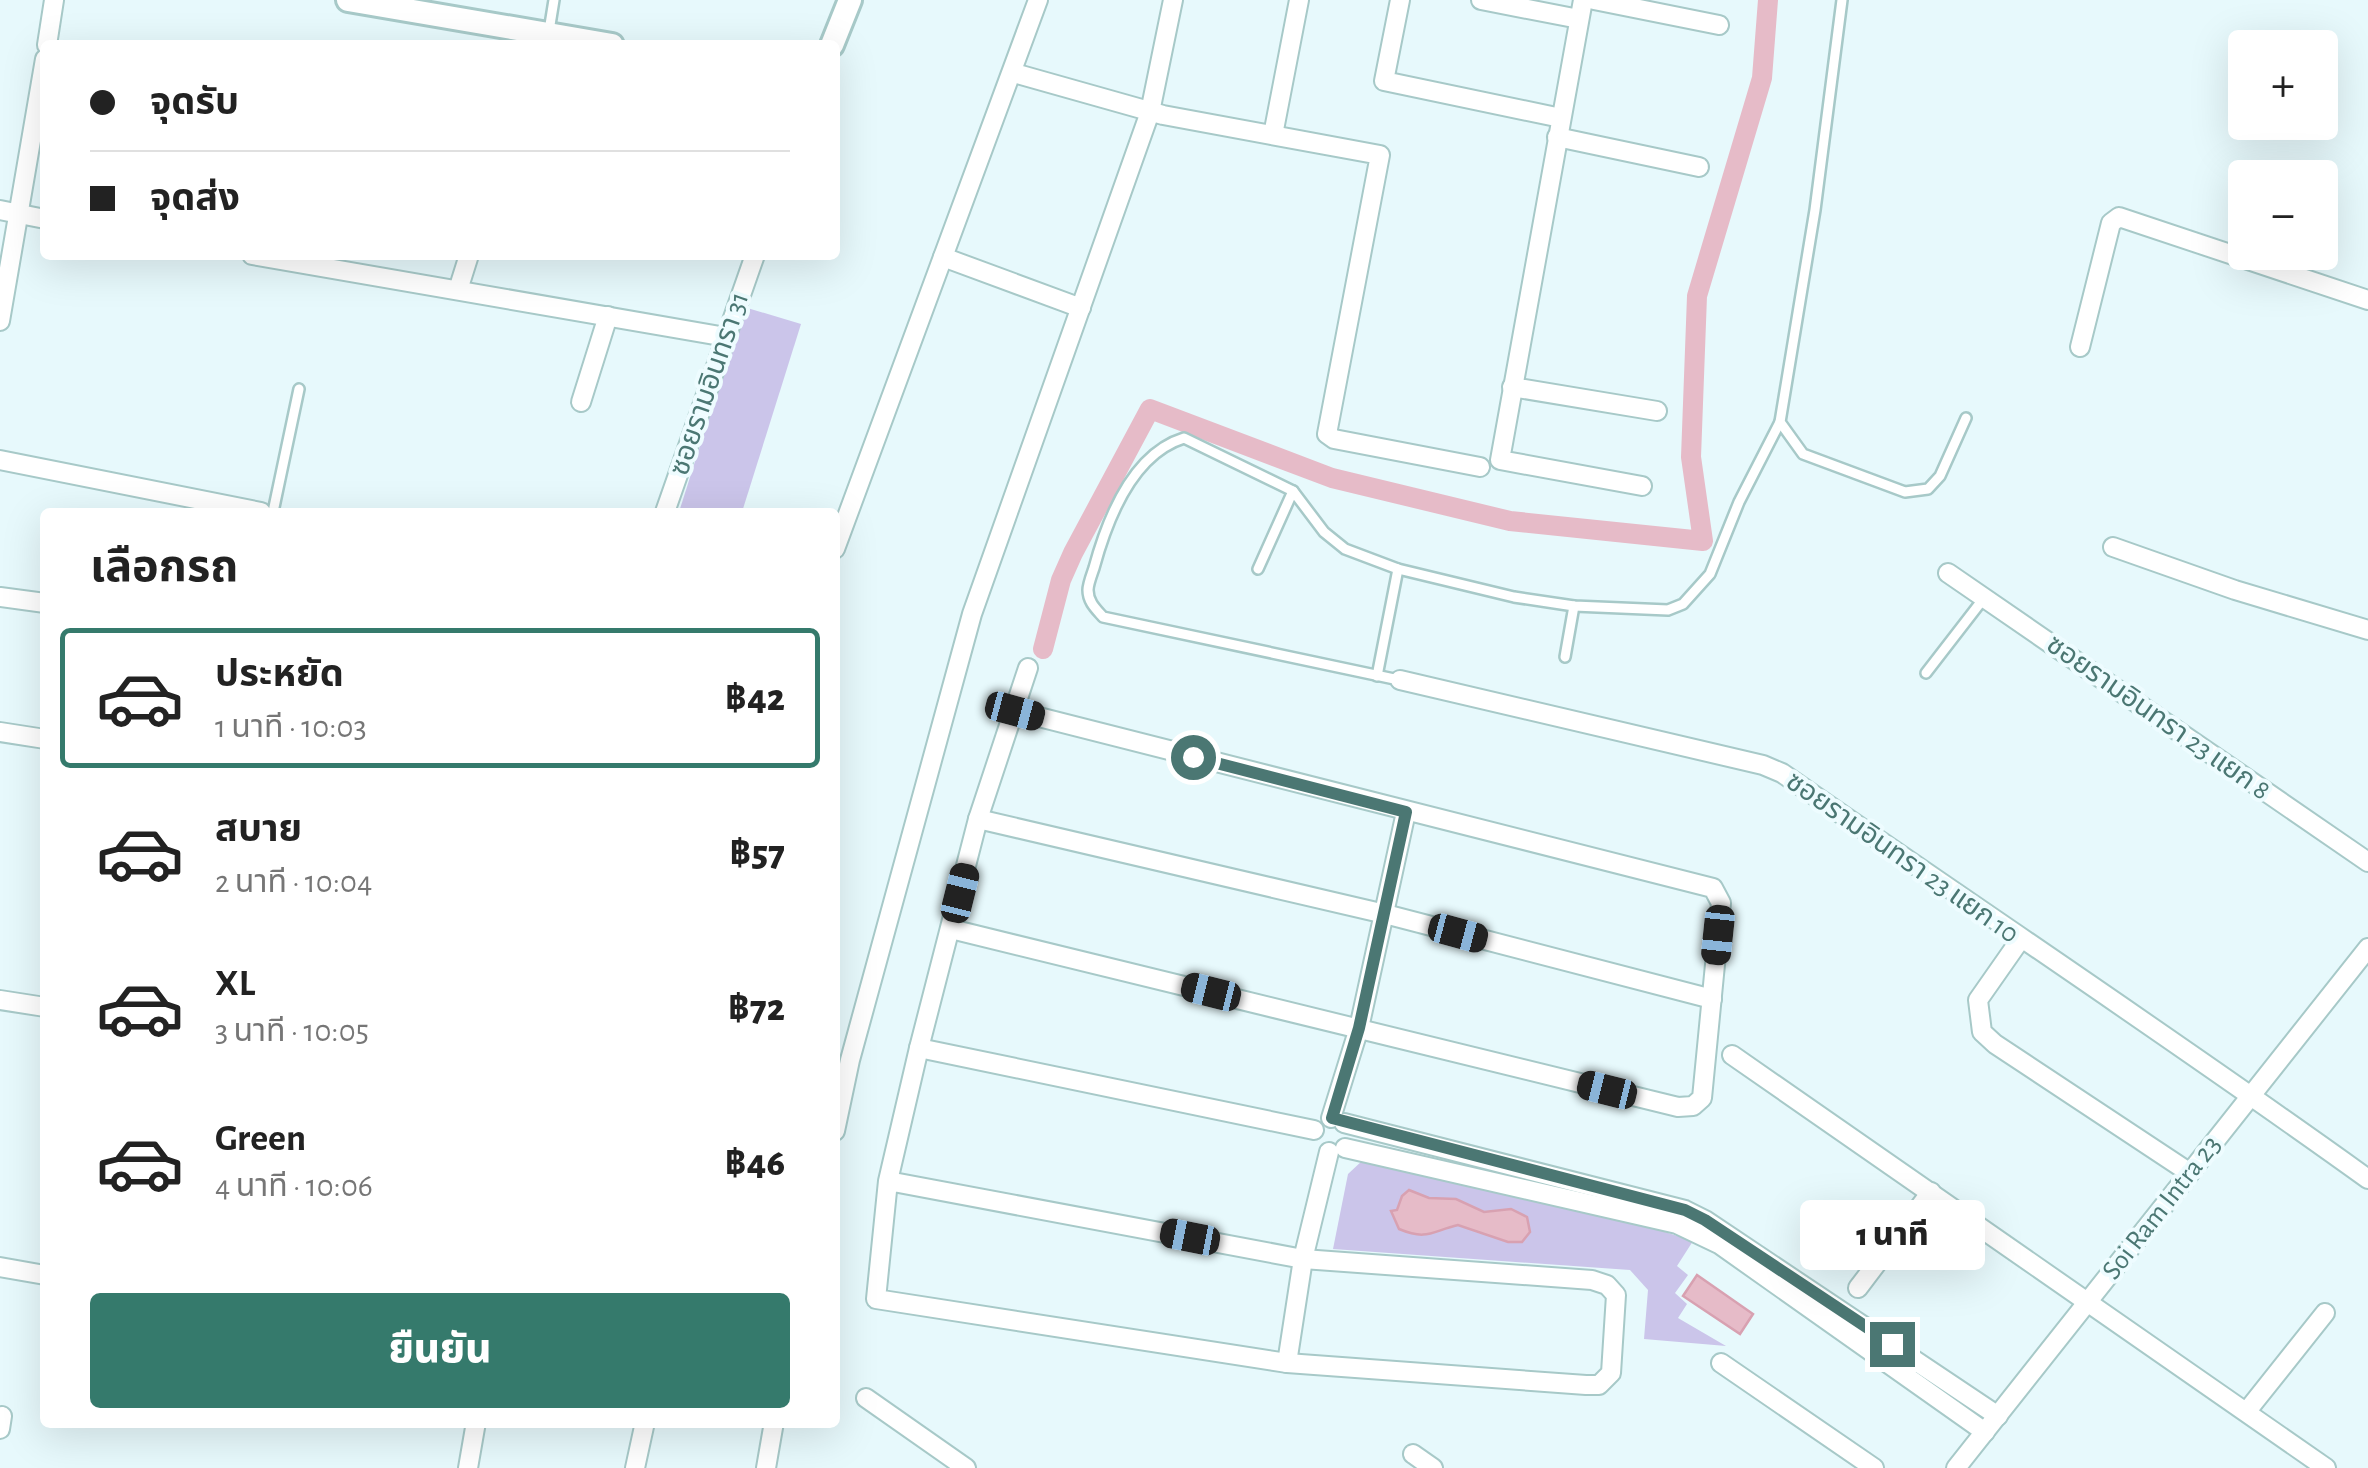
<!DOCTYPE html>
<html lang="th">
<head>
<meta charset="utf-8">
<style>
  :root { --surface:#fff; --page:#f6f6f6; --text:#222; --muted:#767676; --line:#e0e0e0; --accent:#357a6c }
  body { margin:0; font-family:"Alegreya Sans","Noto Sans Thai",sans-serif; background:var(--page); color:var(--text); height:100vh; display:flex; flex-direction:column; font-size:38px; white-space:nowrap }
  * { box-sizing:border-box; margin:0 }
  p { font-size:32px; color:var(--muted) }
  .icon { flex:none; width:55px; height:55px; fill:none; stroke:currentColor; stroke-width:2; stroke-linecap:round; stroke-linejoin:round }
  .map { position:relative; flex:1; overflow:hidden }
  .drawer { position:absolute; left:40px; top:508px; width:800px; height:920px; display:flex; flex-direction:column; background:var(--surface); border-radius:10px; box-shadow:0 10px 40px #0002 }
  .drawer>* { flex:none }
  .hud { position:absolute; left:40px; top:40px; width:800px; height:220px; border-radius:10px; box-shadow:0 10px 40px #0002; display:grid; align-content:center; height:220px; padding:0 50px; background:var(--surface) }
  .tools { position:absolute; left:2228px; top:30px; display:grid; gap:20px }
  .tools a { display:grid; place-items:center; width:110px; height:110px; border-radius:10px; background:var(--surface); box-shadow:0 10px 40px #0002; font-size:50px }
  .end { position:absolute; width:45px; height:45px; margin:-22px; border:12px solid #4b7773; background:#fff; box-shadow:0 0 0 5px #fff }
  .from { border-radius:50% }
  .bubble { position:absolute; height:70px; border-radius:10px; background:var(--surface); box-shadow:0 10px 40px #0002; font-size:32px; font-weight:800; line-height:70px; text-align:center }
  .car { position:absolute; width:30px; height:60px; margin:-30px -15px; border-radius:12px; box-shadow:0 0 8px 2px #0007; background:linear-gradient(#222 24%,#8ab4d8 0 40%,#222 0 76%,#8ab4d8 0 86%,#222 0) }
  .hud b { display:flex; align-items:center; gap:35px; height:95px; font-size:38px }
  .hud b+b { border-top:2px solid var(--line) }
  .hud i { width:25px; height:25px; background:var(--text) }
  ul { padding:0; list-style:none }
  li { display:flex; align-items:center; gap:30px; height:140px; margin:0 20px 15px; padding:0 30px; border:5px solid transparent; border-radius:10px }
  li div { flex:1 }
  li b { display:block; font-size:38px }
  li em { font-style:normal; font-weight:800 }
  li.selected { border-color:var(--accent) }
  li>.icon { width:90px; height:90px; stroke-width:1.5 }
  h2 { padding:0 50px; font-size:45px; line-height:120px }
  .action { display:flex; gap:20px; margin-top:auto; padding:20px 50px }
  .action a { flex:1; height:115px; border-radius:10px; background:var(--accent); color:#fff; font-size:40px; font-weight:800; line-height:115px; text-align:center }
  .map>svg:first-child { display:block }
</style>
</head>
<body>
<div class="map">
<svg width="2368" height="1468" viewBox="0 0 2368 1468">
  <rect width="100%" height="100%" fill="#e7f9fc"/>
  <g fill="#cbc5ea">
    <path d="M744,307L801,324L742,512H679Z"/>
    <path d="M1363,1160L1640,1224L1693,1241L1677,1266L1688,1275L1675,1293L1687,1304L1678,1318L1726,1346L1644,1339L1648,1290L1630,1270L1333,1249L1348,1174Z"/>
  </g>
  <g fill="#e6bbc8" stroke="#d8a1b1" stroke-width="2.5">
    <path d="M1409,1190L1429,1198L1456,1199L1484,1212L1511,1209L1527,1217L1530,1232L1522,1242H1508L1458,1225C1432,1231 1428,1241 1399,1229L1391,1211L1397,1210L1402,1196Z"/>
    <path d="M1697,1275L1753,1314L1740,1334L1683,1296Z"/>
  </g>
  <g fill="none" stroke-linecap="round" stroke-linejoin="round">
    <path stroke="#e6bbc8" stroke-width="20" d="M1043,649L1061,580L1073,553L1150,409L1332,478L1510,521L1703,541L1691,457L1697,296L1762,78L1768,0"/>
    <g stroke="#a7c9c8" stroke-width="14">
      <g id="service">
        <path d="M1842,0L1815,210L1780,422L1803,454L1905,492L1928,489L1940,476L1966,418"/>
        <path d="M549,31L554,0"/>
        <path d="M273,512L299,389"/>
        <path d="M1258,569L1293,491"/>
        <path d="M1565,657L1574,606"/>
        <path d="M1926,673L1984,598"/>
        <path d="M1377,676L1398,569"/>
        <path d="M1399,680L1103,617C1096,609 1088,602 1088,590C1088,584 1092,574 1094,568C1107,520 1132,454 1184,438L1293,491L1324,532L1345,549L1398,569L1514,597L1574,606L1668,610L1683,604L1710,574L1739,502L1780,422"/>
      </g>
    </g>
    <g stroke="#a7c9c8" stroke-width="22">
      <g id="minor">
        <path d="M1400,0L1384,81L1561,118"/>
        <path d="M1481,0L1579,19"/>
        <path d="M1583,0L1500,460L1642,486"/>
        <path d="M1594,0L1719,25"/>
        <path d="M47,45L54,0"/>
        <path d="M1014,73L1163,115L1380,155L1327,434L1334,439L1480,467"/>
        <path d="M1273,135L1299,0"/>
        <path d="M1557,137L1699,167"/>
        <path d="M0,210L45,219"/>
        <path d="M252,255L726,337"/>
        <path d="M943,257L1081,308"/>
        <path d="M458,290L469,255"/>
        <path d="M0,321L45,59"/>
        <path d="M2080,347L2111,223L2119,217L2368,300"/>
        <path d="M1512,387L1657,411"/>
        <path d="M581,402L608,316"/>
        <path d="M0,460L261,512"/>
        <path d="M665,512L755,255"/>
        <path d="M2113,547L2235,590L2368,630"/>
        <path d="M835,549L1038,0"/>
        <path d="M1948,573L2368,862"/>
        <path d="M0,597L45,603"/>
        <path d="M1400,680L1763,765L1782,773C1977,909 2175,1040 2368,1179"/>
        <path d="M0,732L45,739"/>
        <path d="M978,819L1385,914L1712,999"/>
        <path d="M951,929L1678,1107L1693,1106L1702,1098L1721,903L1713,888L1015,711"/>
        <path d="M2020,940L1978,1000L1982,1032L1995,1044L2190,1173"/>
        <path d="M0,1000L45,1007"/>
        <path d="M919,1048L1314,1130"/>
        <path d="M1732,1055L2326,1468"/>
        <path d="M1331,1118L1359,1028L1406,812"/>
        <path d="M1344,1123L1685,1210L1705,1220L1998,1416"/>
        <path d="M835,1131L850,1060L972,614L1150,112L1173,0"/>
        <path d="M1345,1148L1677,1224L1719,1244L1985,1432"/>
        <path d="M888,1181L1303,1259L1592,1280L1607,1285L1616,1295L1611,1373L1599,1385H1586L1287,1363L876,1299L888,1181L919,1048L978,819L1028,668"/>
        <path d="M0,1267L45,1275"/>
        <path d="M1858,1288L1931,1192"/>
        <path d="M1287,1363L1303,1259L1329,1152"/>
        <path d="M1721,1363L1874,1468"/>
        <path d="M866,1398L966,1468"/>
        <path d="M2247,1411L2325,1313"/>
        <path d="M0,1429L2,1416"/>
        <path d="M1413,1454L1433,1468"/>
        <path d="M468,1468L476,1422"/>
        <path d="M635,1468L645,1422"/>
        <path d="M766,1468L774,1422"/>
        <path d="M1956,1468L2368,948"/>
      </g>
    </g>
    <g stroke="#a7c9c8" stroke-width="28">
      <g id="tertiary">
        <path d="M348,0L612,45"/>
        <path d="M832,45L850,0"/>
      </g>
    </g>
    <use href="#service" stroke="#fff" stroke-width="9"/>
    <use href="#minor" stroke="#fff" stroke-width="18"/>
    <use href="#tertiary" stroke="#fff" stroke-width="22"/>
  </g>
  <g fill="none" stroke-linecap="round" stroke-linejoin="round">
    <path stroke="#4b7773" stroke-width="12" d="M1193,757L1406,812L1359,1028L1332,1118L1685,1210L1705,1220L1892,1344"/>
  </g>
  <g text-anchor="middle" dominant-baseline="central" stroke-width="8" stroke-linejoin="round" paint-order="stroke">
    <g font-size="28" fill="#4b7773" stroke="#eefcff">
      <text transform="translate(710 384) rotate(-71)">ซอยรามอินทรา 31</text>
      <text transform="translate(2158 718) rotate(35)">ซอยรามอินทรา 23 แยก 8</text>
      <text transform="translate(1902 858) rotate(35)">ซอยรามอินทรา 23 แยก 10</text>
      <text transform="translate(2162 1208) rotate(-52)">Soi Ram Intra 23</text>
    </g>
  </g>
</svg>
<div class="tools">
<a>+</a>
<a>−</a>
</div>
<i class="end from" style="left:1193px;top:757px"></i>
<i class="end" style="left:1892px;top:1344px"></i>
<div class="bubble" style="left:1800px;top:1200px;width:185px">1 นาที</div>
<i class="car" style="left:1015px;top:711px;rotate:105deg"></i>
<i class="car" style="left:960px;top:893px;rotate:14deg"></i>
<i class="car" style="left:1458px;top:933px;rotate:105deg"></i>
<i class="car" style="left:1718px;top:935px;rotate:186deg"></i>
<i class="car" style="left:1211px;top:992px;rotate:284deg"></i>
<i class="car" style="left:1607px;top:1090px;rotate:284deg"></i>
<i class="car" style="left:1190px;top:1237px;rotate:281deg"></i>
<div class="hud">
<b><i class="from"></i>จุดรับ</b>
<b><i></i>จุดส่ง</b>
</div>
<section class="drawer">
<h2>เลือกรถ</h2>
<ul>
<li class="selected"><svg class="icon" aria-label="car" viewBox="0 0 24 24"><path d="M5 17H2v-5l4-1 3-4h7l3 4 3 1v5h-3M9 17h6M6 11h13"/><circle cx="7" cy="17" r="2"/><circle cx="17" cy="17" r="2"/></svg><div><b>ประหยัด</b><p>1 นาที · 10:03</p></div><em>฿42</em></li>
<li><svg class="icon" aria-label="car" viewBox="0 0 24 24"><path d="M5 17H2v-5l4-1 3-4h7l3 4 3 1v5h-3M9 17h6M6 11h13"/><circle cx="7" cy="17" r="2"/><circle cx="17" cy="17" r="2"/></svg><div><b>สบาย</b><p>2 นาที · 10:04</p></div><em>฿57</em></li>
<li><svg class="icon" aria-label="car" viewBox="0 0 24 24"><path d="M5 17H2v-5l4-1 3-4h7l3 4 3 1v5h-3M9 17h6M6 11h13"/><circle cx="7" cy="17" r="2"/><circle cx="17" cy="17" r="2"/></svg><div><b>XL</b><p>3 นาที · 10:05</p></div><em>฿72</em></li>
<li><svg class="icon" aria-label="car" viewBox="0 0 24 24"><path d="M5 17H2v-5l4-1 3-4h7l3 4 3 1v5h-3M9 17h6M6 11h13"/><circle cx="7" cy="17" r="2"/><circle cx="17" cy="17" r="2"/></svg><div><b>Green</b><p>4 นาที · 10:06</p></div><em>฿46</em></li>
</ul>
<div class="action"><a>ยืนยัน</a></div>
</section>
</div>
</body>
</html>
